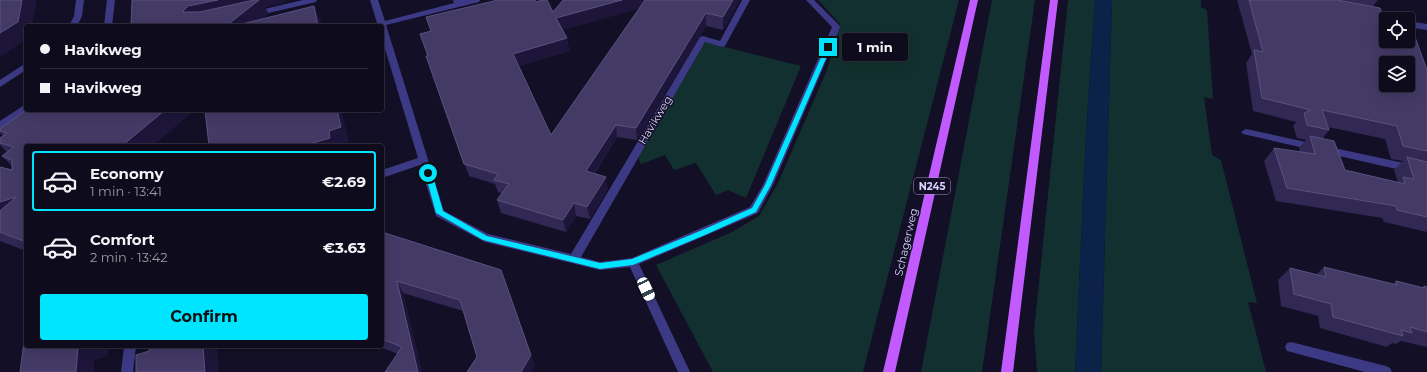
<!DOCTYPE html>
<html lang="en">
<head>
<meta charset="utf-8">
<style>
  :root { --surface:#0e0b1c; --page:#1c1929; --text:#f1f3f6; --muted:#9b9ba3; --line:#2e2b3b; --accent:#00e5ff }
  body { margin:0; font-family:Montserrat,sans-serif; background:var(--page); color:var(--text); height:100vh; display:flex; flex-direction:column; font-size:15px; white-space:nowrap }
  * { box-sizing:border-box; margin:0 }
  p { font-size:13px; color:var(--muted) }
  .icon { flex:none; width:22px; height:22px; fill:none; stroke:currentColor; stroke-width:2; stroke-linecap:round; stroke-linejoin:round }
  .map { position:relative; flex:1; overflow:hidden }
  .drawer { position:absolute; left:24px; top:144px; width:360px; height:204px; display:flex; flex-direction:column; background:var(--surface); border-radius:4px; box-shadow:0 4px 16px #0002,0 0 0 1px var(--line) }
  .drawer>* { flex:none }
  .top-card { position:absolute; left:24px; top:24px; width:360px; height:88px; border-radius:4px; box-shadow:0 4px 16px #0002,0 0 0 1px var(--line); display:grid; align-content:center; height:88px; padding:0 16px; background:var(--surface) }
  .fabs { position:absolute; left:1379px; top:12px; display:grid; gap:8px }
  .fabs a { display:grid; place-items:center; width:36px; height:36px; border-radius:4px; background:var(--surface); box-shadow:0 4px 16px #0002,0 0 0 1px var(--line); font-size:20px }
  .end { position:absolute; width:18px; height:18px; margin:-9px; border:5px solid #00e5ff; background:#111; box-shadow:0 0 0 2px #111 }
  .from { border-radius:50% }
  .bubble { position:absolute; height:28px; border-radius:4px; background:var(--surface); box-shadow:0 4px 16px #0002,0 0 0 1px var(--line); font-size:13px; font-weight:700; line-height:28px; text-align:center }
  .car { position:absolute; width:12px; height:24px; margin:-12px -6px; border-radius:5px; box-shadow:0 0 3px 1px #0007; background:linear-gradient(#fff 24%,#345 0 40%,#fff 0 76%,#345 0 86%,#fff 0) }
  .top-card b { display:flex; align-items:center; gap:14px; height:38px; font-size:15px }
  .top-card b+b { border-top:1px solid var(--line) }
  .top-card i { width:10px; height:10px; background:var(--text) }
  ul { padding:7px 0 0; list-style:none }
  li { display:flex; align-items:center; gap:12px; height:60px; margin:0 8px 6px; padding:0 8px; border:2px solid transparent; border-radius:4px }
  li div { flex:1 }
  li b { display:block; font-size:15px }
  li em { font-style:normal; font-weight:700 }
  li.current { border-color:var(--accent) }
  li>.icon { width:36px; height:36px; stroke-width:1.5 }
  .primary-button { display:flex; gap:8px; margin-top:auto; padding:8px 16px }
  .primary-button a { flex:1; height:46px; border-radius:4px; background:var(--accent); color:#111; font-size:16px; font-weight:700; line-height:46px; text-align:center }
  .map>svg:first-child { display:block }
</style>
</head>
<body>
<div class="map">
<svg width="1427" height="372" viewBox="0 0 1427 372">
  <rect width="100%" height="100%" fill="#130f26"/>
  <g fill="#12302f">
    <path d="M818,0H959L863,372H713L656,265L732,232L759,216L778,183L827,70L840,24Z"/>
    <path d="M992,0H1035L982,372H921Z"/>
    <path d="M1068,0H1095L1086,134L1075,372H1037L1034,331Z"/>
    <path d="M1112,0H1201V7L1207,10L1213,99L1204,97L1212,155L1221,160L1257,303L1248,302L1266,372H1101Z"/>
    <path d="M705,42L801,66L746,198L728,190L716,195L696,163L674,170L665,155L641,164L638,158Z"/>
  </g>
  <path fill="#0c2248" d="M1095,0H1112L1101,372H1075L1086,134Z"/>
  <g fill="none" stroke-linecap="round" stroke-linejoin="round">
    <g fill="#3d3a85" fill-rule="evenodd">
      <path d="M76,0H84L82,16L77,26H69L74,16Z"/>
      <path d="M107,0H115L112,26H104Z"/>
      <path d="M303,0H317L316,2L255,16L251,14L252,12Z"/>
      <path d="M370,0H378L385,21L454,3L453,0H480L479,2L386,25L444,211L488,234L571,254L700,37L703,36L720,41L742,0H750L725,46L722,47L705,42L581,257L600,262L632,258L750,207L763,185L832,27L806,0H814L839,25L840,27L832,47L773,185L758,213L639,264L690,372H678L630,267L600,270L485,242L436,216L420,165L382,178V170L418,158L382,39V26H378Z"/>
      <path d="M1408,21L1427,24V30L1408,27Z"/>
      <path d="M26,63V70L0,87V80Z"/>
      <path d="M26,104V110H28L0,129V121Z"/>
      <path d="M1246,129L1427,168V176L1243,134L1241,132Z"/>
      <path d="M1291,342L1386,366L1390,368L1392,372H1365L1291,352L1287,351L1285,347L1287,343Z"/>
      <path d="M124,346H136L133,372H121Z"/>
    </g>
    <g fill="#c25bff" fill-rule="evenodd">
      <path d="M970,0H978L895,372H883Z"/>
      <path d="M1050,0H1058L1013,372H1001Z"/>
    </g>
  </g>
  <g fill="#312854" fill-rule="evenodd">
    <path d="M740,0L723,30L706,26L637,140L617,137L595,173L608,189L590,219L576,216L566,232L501,213L497,200L502,194L498,192L495,184L469,176L426,56H428L430,31L536,2L553,12ZM640,8L551,135L519,66L569,51L567,38L562,30Z"/>
    <path d="M1237,0H1378L1373,6L1386,41L1427,70V232L1384,222L1382,218L1276,201L1264,161L1274,148L1300,152L1299,148L1306,140L1297,138L1293,126L1296,122L1253,111L1246,63L1252,54ZM1328,127L1385,139L1391,159L1403,161L1394,170L1398,182L1345,170L1323,138L1329,130Z"/>
    <path d="M26,110H194L152,146H26V251L0,241V167L12,170V166L2,156L7,152L0,145V138L3,136L0,133V129Z"/>
    <path d="M382,232L535,366L531,372H467L477,357L463,311L403,293L422,372H385L398,354L377,346H382Z"/>
    <path d="M1324,267L1393,284L1396,281L1422,288L1424,286L1427,287V347L1401,341L1396,344L1392,343L1387,347L1320,328L1318,316L1281,306L1278,280L1290,268L1316,275Z"/>
  </g>
  <g fill="#1d163a">
    <path d="M22,0H37L32,26H26V40L0,57V33Z"/>
    <path d="M218,0H286L283,3L265,7L269,14L254,26H193L183,11L188,6Z"/>
    <path d="M622,0H651L652,5L559,31L556,18Z"/>
    <path d="M733,0H740L723,30V17Z"/>
    <path d="M314,6L321,21L322,26H318Z"/>
    <path d="M706,13V26L637,140L636,128Z"/>
    <path d="M567,38L569,51L516,67L513,54Z"/>
    <path d="M165,110H194L152,146H124L123,145Z"/>
    <path d="M337,110H341L349,142L337,146H303L329,131Z"/>
    <path d="M616,125L617,137L588,183L586,171Z"/>
    <path d="M606,177L608,189L590,219L587,207Z"/>
    <path d="M16,197L0,221V202Z"/>
    <path d="M574,203L576,216L566,232L563,220Z"/>
    <path d="M397,281L403,293L422,372H418Z"/>
    <path d="M505,281L535,366L531,372H521Z"/>
    <path d="M81,346H108V356L94,360V372H76L78,347Z"/>
    <path d="M203,346H217L219,372H205Z"/>
  </g>
  <g fill="#433a66" stroke="#5a527e" fill-rule="evenodd">
    <path d="M0,0H22L18,22L0,33Z"/>
    <path d="M132,0H218L188,6L183,11L184,12H200L254,0H259L226,26H131Z"/>
    <path d="M498,0H535L536,2L542,0H547L553,12L563,0H622L556,18L567,38L513,54L551,135L645,0H733L723,17L706,13L636,128L616,125L586,171L606,177L587,207L574,203L563,220L497,200L509,184L494,180L498,174L464,164L426,56H428L420,34L431,31L426,17Z"/>
    <path d="M1249,0H1337L1380,8L1386,23V41H1408V36L1415,37L1427,70V151L1403,146L1397,126L1322,110L1329,130L1307,125L1304,113L1311,110L1262,98L1254,50L1263,52ZM1386,63H1408V85H1386Z"/>
    <path d="M314,6L318,26H234Z"/>
    <path d="M26,110H165L123,145L127,146H26V242L0,232V211L16,197L0,202V167L12,170V160L2,156L14,147L0,143V138L7,133L0,131V129Z"/>
    <path d="M205,110H337L341,127L329,131L330,138L303,146H209Z"/>
    <path d="M1310,136L1334,141L1345,170L1405,184L1403,177L1414,179L1407,157L1427,162V217L1397,210L1396,206L1287,188L1274,148L1315,154Z"/>
    <path d="M382,232L501,270L531,355L521,372H467L477,357L460,300L397,281L418,372H385L402,347L382,339Z"/>
    <path d="M1324,267L1397,285L1396,281L1424,288V286L1427,287V332L1410,327L1412,333L1401,330L1403,336L1333,317L1331,304L1294,294L1290,268L1326,277Z"/>
    <path d="M26,327V346H81L78,347L76,372H20Z"/>
    <path d="M150,346H203L205,372H136V355L149,351Z"/>
  </g>
  <path fill="#00e5ff" d="M826,46L831,47L771,185L756,212L705,235L633,265L600,269L483,240L436,213L425,173L428,171L432,173L443,211L487,236L600,263L632,259L700,231L752,208L765,185Z"/>
  <g text-anchor="middle" dominant-baseline="central" stroke-width="3" stroke-linejoin="round" paint-order="stroke">
    <rect fill="#130f26" stroke="#9e99be" stroke-width="1" x="914" y="178" width="36" height="16" rx="3"/>
    <g font-size="10" font-weight="bold" fill="#d9d4ff">
      <text x="932" y="186">N245</text>
    </g>
    <g font-size="11" fill="#d9d4ff" stroke="#130f26">
      <text transform="translate(655 120) rotate(-59)">Havikweg</text>
      <text transform="translate(906 242) rotate(-77)">Schagerweg</text>
    </g>
  </g>
</svg>
<div class="fabs">
<a><svg class="icon" aria-label="locate" viewBox="0 0 24 24"><circle cx="12" cy="12" r="6"/><path d="M12 2v4M12 18v4M2 12h4M18 12h4"/></svg></a>
<a><svg class="icon" aria-label="layers" viewBox="0 0 24 24"><path d="M12 4l9 5-9 5-9-5zM3 14l9 5 9-5"/></svg></a>
</div>
<i class="end from" style="left:428px;top:173px"></i>
<i class="end" style="left:828px;top:47px"></i>
<div class="bubble" style="left:842px;top:33px;width:66px">1 min</div>
<i class="car" style="left:646px;top:289px;rotate:155deg"></i>
<div class="top-card">
<b><i class="from"></i>Havikweg</b>
<b><i></i>Havikweg</b>
</div>
<section class="drawer">
<ul>
<li class="current"><svg class="icon" aria-label="car" viewBox="0 0 24 24"><path d="M5 17H2v-5l4-1 3-4h7l3 4 3 1v5h-3M9 17h6M6 11h13"/><circle cx="7" cy="17" r="2"/><circle cx="17" cy="17" r="2"/></svg><div><b>Economy</b><p>1 min · 13:41</p></div><em>€2.69</em></li>
<li><svg class="icon" aria-label="car" viewBox="0 0 24 24"><path d="M5 17H2v-5l4-1 3-4h7l3 4 3 1v5h-3M9 17h6M6 11h13"/><circle cx="7" cy="17" r="2"/><circle cx="17" cy="17" r="2"/></svg><div><b>Comfort</b><p>2 min · 13:42</p></div><em>€3.63</em></li>
</ul>
<div class="primary-button"><a>Confirm</a></div>
</section>
</div>
</body>
</html>
